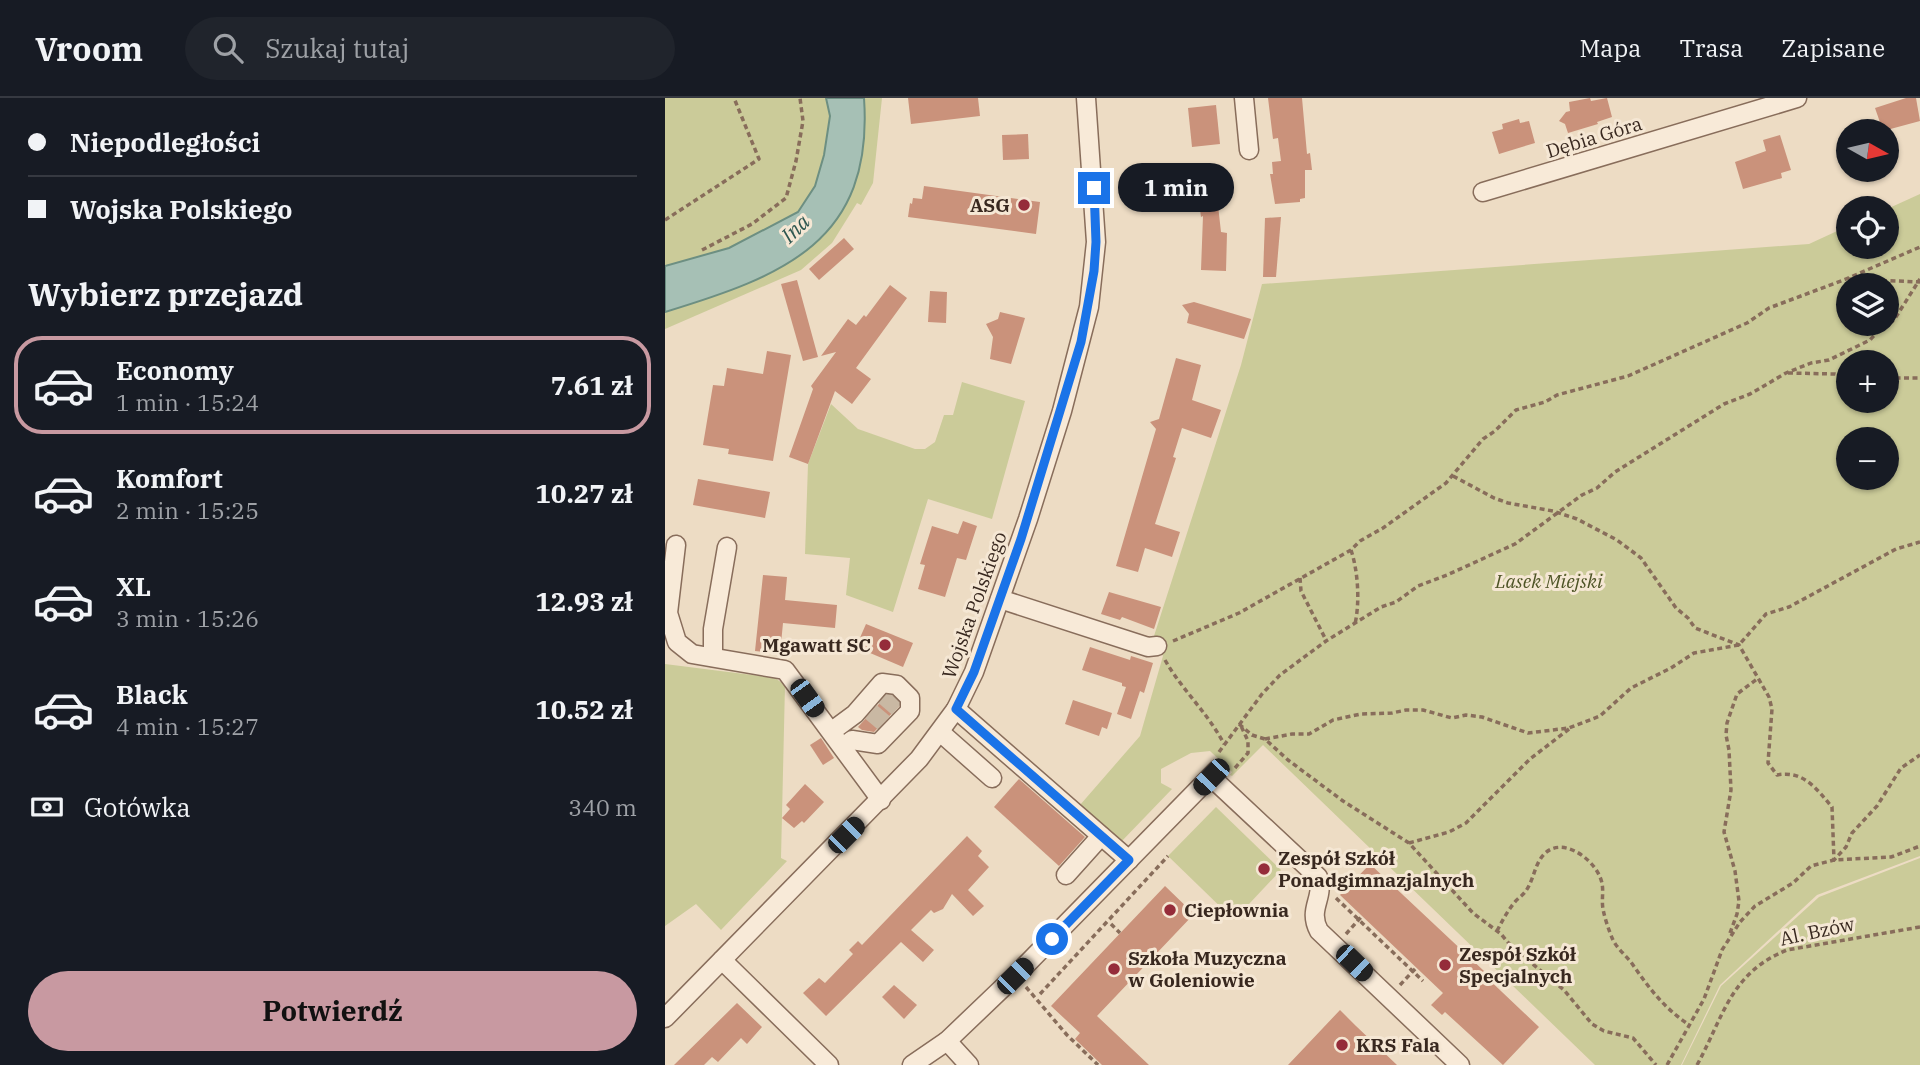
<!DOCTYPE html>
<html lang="pl">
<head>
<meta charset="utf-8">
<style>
  :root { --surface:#171b24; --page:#20242c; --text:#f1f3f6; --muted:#9ea1a6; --line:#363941; --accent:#c899a1 }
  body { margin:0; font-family:"IBM Plex Serif",serif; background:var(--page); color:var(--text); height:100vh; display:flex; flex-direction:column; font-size:26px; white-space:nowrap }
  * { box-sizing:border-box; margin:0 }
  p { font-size:23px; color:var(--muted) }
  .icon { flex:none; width:38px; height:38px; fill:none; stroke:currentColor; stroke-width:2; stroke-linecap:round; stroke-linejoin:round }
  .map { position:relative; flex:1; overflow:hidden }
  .side { display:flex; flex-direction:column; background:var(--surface); width:665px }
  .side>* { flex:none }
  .top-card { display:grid; align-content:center; height:154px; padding:0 28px; background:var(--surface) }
  .needle { width:46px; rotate:98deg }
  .controls { position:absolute; left:1171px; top:21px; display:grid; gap:14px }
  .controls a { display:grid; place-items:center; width:63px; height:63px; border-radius:50%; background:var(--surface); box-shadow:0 2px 5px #0004; font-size:35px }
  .end { position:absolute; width:32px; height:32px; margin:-16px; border:9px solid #1a73e8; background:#fff; box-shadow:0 0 0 4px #fff }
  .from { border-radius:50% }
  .bubble { position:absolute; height:49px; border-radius:24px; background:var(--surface); box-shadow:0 2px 5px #0004; font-size:23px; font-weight:800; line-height:49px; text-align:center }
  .car { position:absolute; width:21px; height:42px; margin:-21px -10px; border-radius:9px; box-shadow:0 0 5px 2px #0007; background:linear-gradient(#222 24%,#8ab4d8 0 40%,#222 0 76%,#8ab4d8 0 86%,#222 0) }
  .top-card b { display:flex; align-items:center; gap:24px; height:66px; font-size:26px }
  .top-card b+b { border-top:2px solid var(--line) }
  .top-card i { width:18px; height:18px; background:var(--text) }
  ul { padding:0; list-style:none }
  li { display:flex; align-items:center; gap:21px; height:98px; margin:0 14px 10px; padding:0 14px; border:4px solid transparent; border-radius:28px }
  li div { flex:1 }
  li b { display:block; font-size:26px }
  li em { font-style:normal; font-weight:800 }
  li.current { border-color:var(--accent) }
  li>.icon { width:63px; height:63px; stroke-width:1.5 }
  h2 { padding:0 28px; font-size:32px; line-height:84px }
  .pay { display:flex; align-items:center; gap:18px; height:77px; padding:0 28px; font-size:26px }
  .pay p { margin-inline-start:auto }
  .cta { display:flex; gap:14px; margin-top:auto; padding:14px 28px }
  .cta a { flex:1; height:80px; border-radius:42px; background:var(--accent); color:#111; font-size:28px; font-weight:800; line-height:80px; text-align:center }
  header { display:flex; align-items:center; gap:42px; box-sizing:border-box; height:98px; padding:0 35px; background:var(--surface); border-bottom:2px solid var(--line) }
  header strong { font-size:33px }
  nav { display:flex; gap:38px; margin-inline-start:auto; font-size:24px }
  .search { width:490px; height:63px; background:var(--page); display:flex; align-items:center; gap:18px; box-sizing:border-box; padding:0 24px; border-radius:38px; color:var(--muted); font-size:26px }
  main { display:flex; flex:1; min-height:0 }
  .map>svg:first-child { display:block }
</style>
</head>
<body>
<header>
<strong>Vroom</strong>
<div class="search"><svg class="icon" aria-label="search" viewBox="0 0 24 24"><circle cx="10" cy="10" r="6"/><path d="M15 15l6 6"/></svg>Szukaj tutaj</div>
<nav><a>Mapa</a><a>Trasa</a><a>Zapisane</a></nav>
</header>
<main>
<section class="side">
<div class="top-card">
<b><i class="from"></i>Niepodległości</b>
<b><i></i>Wojska Polskiego</b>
</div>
<h2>Wybierz przejazd</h2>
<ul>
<li class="current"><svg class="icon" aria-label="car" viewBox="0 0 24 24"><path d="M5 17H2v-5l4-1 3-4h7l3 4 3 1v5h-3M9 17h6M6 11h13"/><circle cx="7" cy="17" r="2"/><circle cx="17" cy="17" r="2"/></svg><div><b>Economy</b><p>1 min · 15:24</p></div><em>7.61 zł</em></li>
<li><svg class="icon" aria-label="car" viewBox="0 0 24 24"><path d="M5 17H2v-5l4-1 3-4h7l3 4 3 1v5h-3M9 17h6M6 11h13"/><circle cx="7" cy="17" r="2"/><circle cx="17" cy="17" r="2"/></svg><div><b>Komfort</b><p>2 min · 15:25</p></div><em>10.27 zł</em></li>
<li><svg class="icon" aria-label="car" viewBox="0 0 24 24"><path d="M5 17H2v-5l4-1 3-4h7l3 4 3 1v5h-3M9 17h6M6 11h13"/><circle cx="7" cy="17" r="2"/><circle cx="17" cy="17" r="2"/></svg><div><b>XL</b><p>3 min · 15:26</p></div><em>12.93 zł</em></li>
<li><svg class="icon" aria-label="car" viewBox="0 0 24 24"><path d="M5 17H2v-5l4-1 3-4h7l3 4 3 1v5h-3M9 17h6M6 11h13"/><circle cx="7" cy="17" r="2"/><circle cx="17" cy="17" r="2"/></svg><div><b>Black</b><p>4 min · 15:27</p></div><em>10.52 zł</em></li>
</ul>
<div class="pay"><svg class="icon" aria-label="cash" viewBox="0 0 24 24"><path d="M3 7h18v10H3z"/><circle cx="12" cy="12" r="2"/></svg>Gotówka<p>340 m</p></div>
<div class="cta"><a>Potwierdź</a></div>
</section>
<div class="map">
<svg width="1255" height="967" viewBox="0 0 1255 967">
  <rect width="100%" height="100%" fill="#eddcc4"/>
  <g fill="#cbcb99" fill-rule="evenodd">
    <path d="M0,0H217L208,85L196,107L192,105L167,145L136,172L0,231Z"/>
    <path d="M1255,96V758L1152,797L1055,887L1016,967H930L598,647L567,678L565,677L567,674L545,653L526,655L496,671V685L507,691L455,745L415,707L475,638L498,558L489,538L576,267L597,186L1144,146L1183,128V149H1222V111ZM1183,187H1222V226H1183ZM1183,264H1222V303H1183ZM1183,341H1222V380H1183Z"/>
    <path d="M297,284L360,303L327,421L263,401L228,514L181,497L185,460L140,456L143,366L166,306L193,331L250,351H260L270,344L279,317H288Z"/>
    <path d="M0,566L110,580L120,587L116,760L122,763L56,832L31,806L0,828Z"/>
    <path d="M551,709L616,772L569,822L503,758Z"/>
    <path d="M1255,760V967H1017L1056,888L1154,799Z"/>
  </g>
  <path fill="#a6c0b5" stroke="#6d8f82" stroke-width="2" d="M161,0H199C209,144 118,178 0,214V168L64,150L133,114L150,88L159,57L165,18Z"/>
  <g fill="#ca927b">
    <path d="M243,0H313L315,18L246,26Z"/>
    <path d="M603,0H637L642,56L645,55L647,72H640V100L635,101V104L610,106L605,76H608L607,64L616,63L613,40L608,41Z"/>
    <path d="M925,0L926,3L942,0L947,19L932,24L933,26L903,35L900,26L894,23L901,14L905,13L904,4Z"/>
    <path d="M1241,0H1251L1255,23L1218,33L1210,10Z"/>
    <path d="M551,7L555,46L527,49L523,10Z"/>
    <path d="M854,21L855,25L864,23L870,45L834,56L827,34L838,31L837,26Z"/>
    <path d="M363,36L364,61L338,62L337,37Z"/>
    <path d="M1115,37L1126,72L1116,75L1117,80L1078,91L1070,64L1101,53L1098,42Z"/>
    <path d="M549,72L556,134L562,135L561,173L536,172L538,118L536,119L533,96H531L528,75Z"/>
    <path d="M259,88L375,104L371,136L243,119L245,105L247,106L248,100L257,101Z"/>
    <path d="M616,119L611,179H598L600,120Z"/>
    <path d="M179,140L189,151L154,182L144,171Z"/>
    <path d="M132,182L153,259L138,263L116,186Z"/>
    <path d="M225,187L242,200L191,270L206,281L187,306L170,293L143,366L124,359L148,291L146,288L171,254L156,258L183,221L191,227L199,217L201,219Z"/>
    <path d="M265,193L282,194L281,225L263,224Z"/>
    <path d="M529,204L586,221L579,241L522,225L524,216L517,207Z"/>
    <path d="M335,214L360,220L346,266L325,261L328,239L321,226L333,221Z"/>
    <path d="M102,253L126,257L108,363L63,356L64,351L38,347L48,287L59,288L62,270L98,276Z"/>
    <path d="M511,260L536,267L527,302L556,312L546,340L517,330L508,359L511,360L490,426L515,434L507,459L480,450L473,474L451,468L491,331L485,324L494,321Z"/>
    <path d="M33,381L105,394L100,420L28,407Z"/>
    <path d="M298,423L312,428L301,462L292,460L280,499L253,491L260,467L255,466L267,428L293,436Z"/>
    <path d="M98,477L122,479L120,502L172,507L170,530L118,525L115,556L90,553Z"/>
    <path d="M444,494L496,509L489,531L457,519L455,522L436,516Z"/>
    <path d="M201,526L248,545L238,569L191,549Z"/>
    <path d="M425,549L465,562L466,558L488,565L479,595L475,593L466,621L452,616L461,589L457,588V585L417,572Z"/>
    <path d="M222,597L227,598L234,605V608L209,634L197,632L193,629Z"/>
    <path d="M408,602L447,615L442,631L437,629L434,638L400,626Z"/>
    <path d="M156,640L169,660L158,667L145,647Z"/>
    <path d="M354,681L420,739L394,768L329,709Z"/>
    <path d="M140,686L159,704L139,725L137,723L129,730L117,720L125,711L121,707Z"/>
    <path d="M302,738L317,753L313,758L324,769L303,792L319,808L308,818L287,796L278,811L269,815L266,812L246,832L269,852L258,864L236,844L161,918L138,895L154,880L160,885L188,856L184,852L193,843L197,847Z"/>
    <path d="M705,766L819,873L817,875L874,929L838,967L780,914L777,917L766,907L778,895L675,797Z"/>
    <path d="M500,788L529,816L432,918L484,967H437L410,941L415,935L386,908Z"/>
    <path d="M229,887L252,907L239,921L217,899Z"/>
    <path d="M72,905L97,929L82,946L76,940L53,964L47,959L39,967H9Z"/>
    <path d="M675,912L691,928L732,967H623Z"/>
  </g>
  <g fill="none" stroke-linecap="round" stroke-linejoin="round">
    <g stroke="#c9b8a3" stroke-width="18" stroke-dasharray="18 9" stroke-linecap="butt">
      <path d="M219,598L233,610"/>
      <path d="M206,614L219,625"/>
    </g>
    <g stroke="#886d5b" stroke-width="21">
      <g id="minor">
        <path d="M579,0L584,52"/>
        <path d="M818,94L1132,0"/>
        <path d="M11,447L3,515L12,544L27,556L120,572L216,702"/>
        <path d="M335,501L483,549L492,548"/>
        <path d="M48,559V531L62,449"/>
        <path d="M291,611L464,762"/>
        <path d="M167,633L190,616L217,585L232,587L245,600V613L213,646L187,642L178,649"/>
        <path d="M275,634L327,680"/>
        <path d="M546,679L653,779C660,801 642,810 654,833L795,967"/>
        <path d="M401,777L436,738"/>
        <path d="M57,862L164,967"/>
        <path d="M0,920L254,661L291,611L309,574L363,421L397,313L424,209L431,144L421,0"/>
        <path d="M282,943L304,967"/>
        <path d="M247,967L282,943L350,878L553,671"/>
      </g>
    </g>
    <g stroke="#886d5b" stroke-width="3.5" stroke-dasharray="5 3.5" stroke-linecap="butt">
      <path d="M0,122L94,61L69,0"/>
      <path d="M37,152L87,126L121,100L131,63L138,23L135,0"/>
      <path d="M1183,181L1255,184"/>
      <path d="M1123,275L1170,276L1183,279"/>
      <path d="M1222,280H1255"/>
      <path d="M788,378L829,400L843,405L888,413L912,421L952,442L976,460L1011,510L1023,520L1030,530L1074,547L1104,599L1107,611L1103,665L1112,677C1138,672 1151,690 1167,709L1169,762L1181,749L1187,735L1212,708L1236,670L1255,657"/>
      <path d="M686,452C693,473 695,504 690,526"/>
      <path d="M635,480L636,493L661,542"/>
      <path d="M508,543L574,515L686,452L695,443L718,430L781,385L818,341L830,333L851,312L880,304L892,297L963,278L1082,225L1104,210L1181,181L1255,149"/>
      <path d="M500,562C517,592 543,615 559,646"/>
      <path d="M574,626L587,637L600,641L623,662L678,703L744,745L808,815L836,836L846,848L899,892L927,926L939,933L968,940L991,967"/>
      <path d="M600,641L627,636H644L668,622L696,616L727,615L741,612H758L787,620L801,617L817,619L863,635L904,630L935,618L966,590L1006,570L1029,555L1074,547L1101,516L1124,509L1231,451L1255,444"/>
      <path d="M554,654L597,596L615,577L661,543L716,509L731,504L753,488L782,477L850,446L917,397L932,390L950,374L1059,306L1085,296L1121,275L1146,265L1164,262L1205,242L1215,231L1229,222L1255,181"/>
      <path d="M570,670L583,655V643L576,628"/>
      <path d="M744,745L784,734L801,725L865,661L904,631"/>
      <path d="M671,800L758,883"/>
      <path d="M446,826L455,835"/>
      <path d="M832,833C837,823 842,814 849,805C852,801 857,798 860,794C868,784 869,770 876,760C893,735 927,759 935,779C940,790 936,800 938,811C940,821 944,833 948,842C953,852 962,858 968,867C984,890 999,910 1023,926"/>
      <path d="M1065,835L1072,816L1074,803L1070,773L1059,734L1066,692L1064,652L1061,637L1062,625L1072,596L1092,581"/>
      <path d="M681,836L697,818"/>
      <path d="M735,887L751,870"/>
      <path d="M361,889L402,937L433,967"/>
      <path d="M375,896L503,758"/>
      <path d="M1002,967L1039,901L1057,852L1075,824L1090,808L1128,785L1146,768L1169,762L1226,759L1255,748"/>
      <path d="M1032,967C1059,918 1065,875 1122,852L1255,829"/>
    </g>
    <use href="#minor" stroke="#f8ead8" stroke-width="18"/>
  </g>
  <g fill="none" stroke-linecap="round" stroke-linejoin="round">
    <path stroke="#1a73e8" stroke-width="9" d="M387,841L464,762L291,611L309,574L356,441L416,244L429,173L431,144L429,90"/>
  </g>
  <g fill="#952c3a" stroke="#f5e7d4" stroke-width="2.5">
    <circle cx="359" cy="107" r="7"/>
    <circle cx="220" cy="547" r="7"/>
    <circle cx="599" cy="771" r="7"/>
    <circle cx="505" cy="812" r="7"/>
    <circle cx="780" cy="867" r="7"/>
    <circle cx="449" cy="871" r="7"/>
    <circle cx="677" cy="947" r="7"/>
  </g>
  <g text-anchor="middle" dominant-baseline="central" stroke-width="6" stroke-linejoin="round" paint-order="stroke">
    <g font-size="19" fill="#38281f" stroke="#f5e7d4">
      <text transform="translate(929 39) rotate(-17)">Dębia Góra</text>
      <text transform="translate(309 507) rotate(-70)">Wojska Polskiego</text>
      <text transform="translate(1152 833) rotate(-12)">Al. Bzów</text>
    </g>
    <g font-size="19" font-weight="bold" fill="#38281f" stroke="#f5e7d4" text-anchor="start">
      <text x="345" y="107" text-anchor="end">ASG</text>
      <text x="206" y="547" text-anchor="end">Mgawatt SC</text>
      <text x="613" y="760">Zespół Szkół<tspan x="613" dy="22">Ponadgimnazjalnych</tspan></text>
      <text x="519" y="812">Ciepłownia</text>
      <text x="794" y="856">Zespół Szkół<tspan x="794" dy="22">Specjalnych</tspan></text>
      <text x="463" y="860">Szkoła Muzyczna<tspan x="463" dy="22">w Goleniowie</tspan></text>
      <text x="691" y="947">KRS Fala</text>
    </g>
    <g font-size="19" font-style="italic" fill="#4e5426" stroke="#f5e7d4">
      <text x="884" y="483">Lasek Miejski</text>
    </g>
    <g font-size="21" font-style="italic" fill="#2e5750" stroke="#f5e7d4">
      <text transform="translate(130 130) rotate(-44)">Ina</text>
    </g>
  </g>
</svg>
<div class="controls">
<a><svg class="needle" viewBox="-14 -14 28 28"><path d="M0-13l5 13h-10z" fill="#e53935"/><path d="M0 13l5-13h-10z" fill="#9ea1a6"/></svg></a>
<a><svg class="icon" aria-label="locate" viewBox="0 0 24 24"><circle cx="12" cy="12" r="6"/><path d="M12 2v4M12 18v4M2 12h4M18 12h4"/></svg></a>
<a><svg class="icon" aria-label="layers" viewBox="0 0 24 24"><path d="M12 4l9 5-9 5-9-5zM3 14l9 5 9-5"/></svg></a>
<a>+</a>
<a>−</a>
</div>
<i class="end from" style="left:387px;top:841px"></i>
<i class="end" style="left:429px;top:90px"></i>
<div class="bubble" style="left:453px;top:65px;width:116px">1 min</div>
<i class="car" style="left:142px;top:600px;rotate:144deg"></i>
<i class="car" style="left:546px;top:679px;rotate:224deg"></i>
<i class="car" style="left:181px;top:737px;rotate:45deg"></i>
<i class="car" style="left:689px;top:865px;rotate:134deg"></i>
<i class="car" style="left:350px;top:878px;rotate:45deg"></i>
</div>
</main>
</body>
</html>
